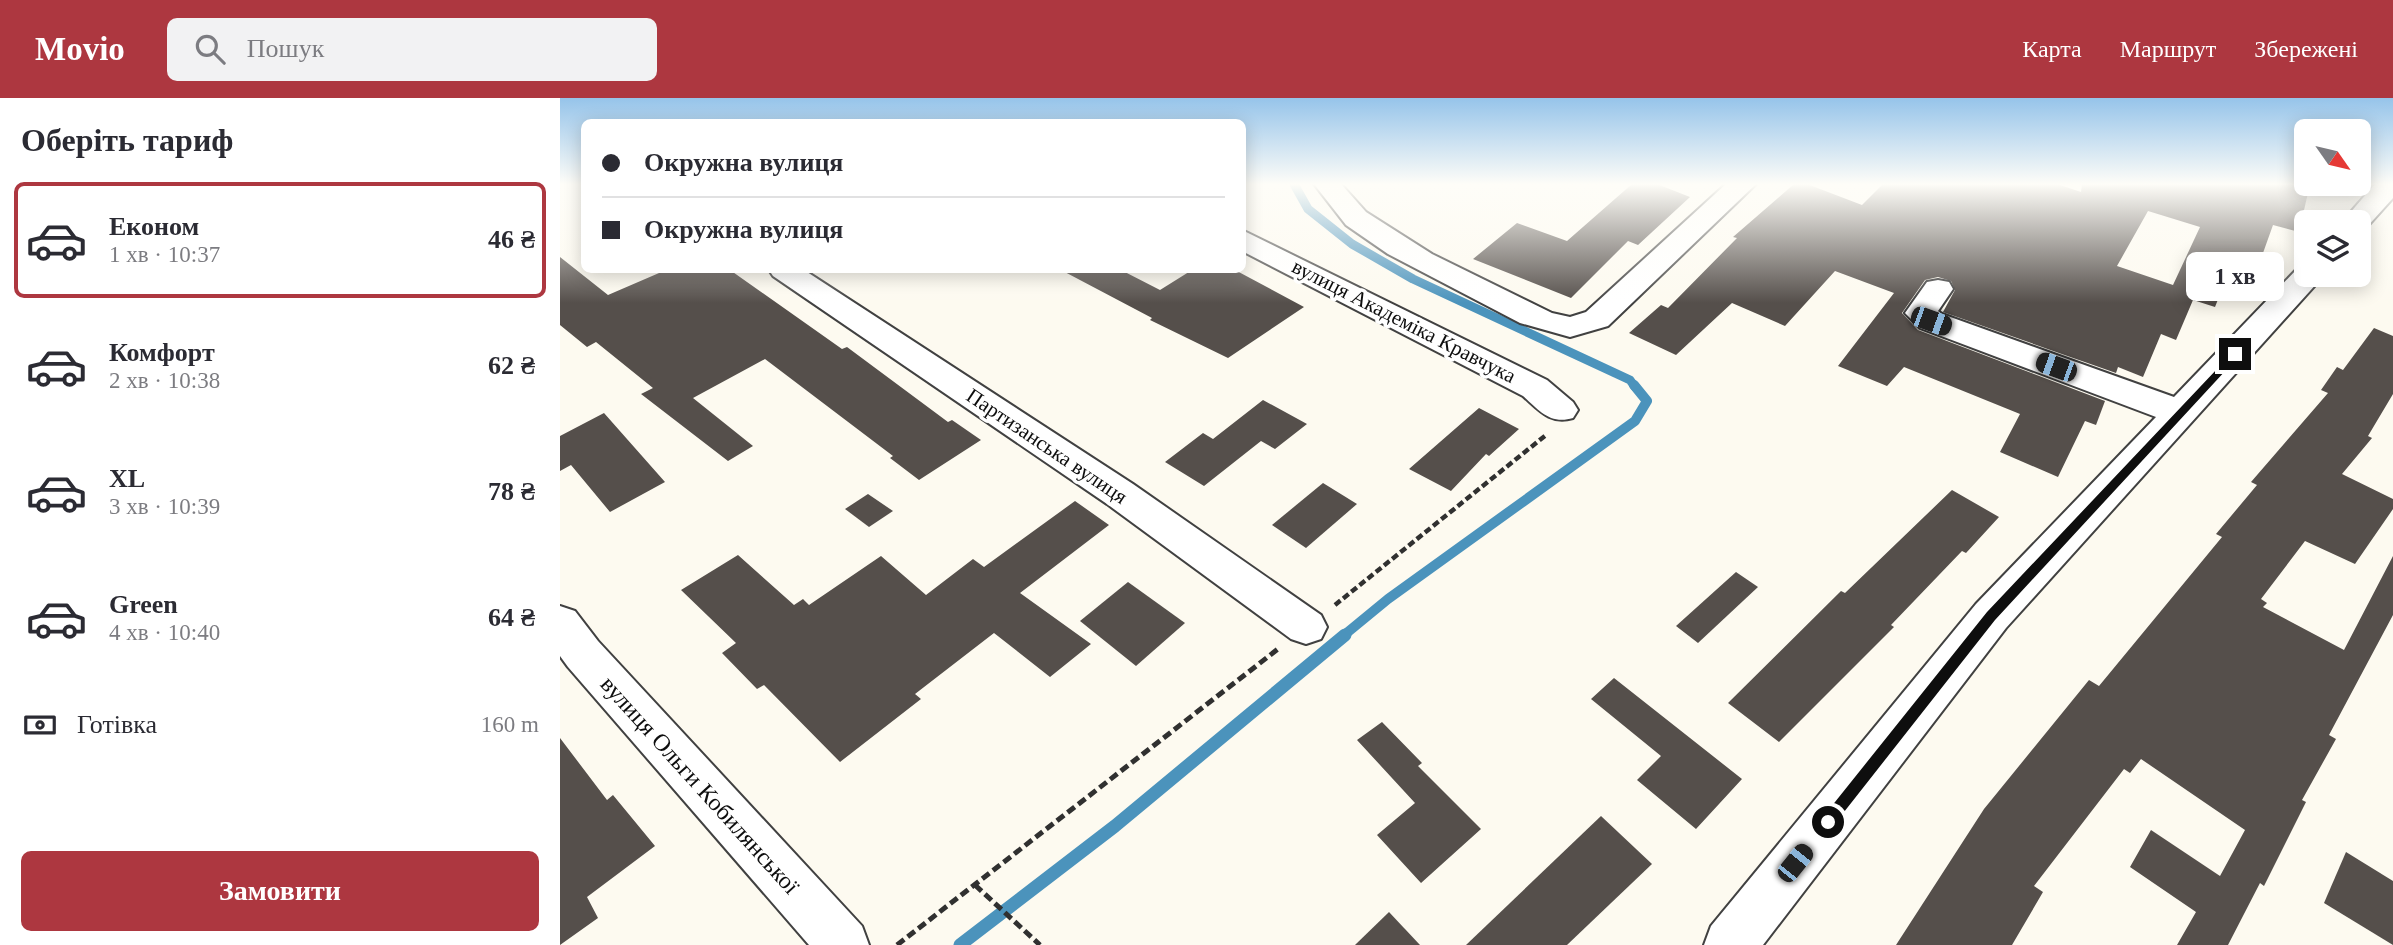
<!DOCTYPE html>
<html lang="uk">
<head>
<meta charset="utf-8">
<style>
  :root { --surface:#fff; --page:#f2f2f3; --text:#2b2b33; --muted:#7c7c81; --line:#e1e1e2; --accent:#ad3740 }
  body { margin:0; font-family:"Times New Roman",serif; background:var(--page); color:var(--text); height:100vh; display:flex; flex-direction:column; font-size:26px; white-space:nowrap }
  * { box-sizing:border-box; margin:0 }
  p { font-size:23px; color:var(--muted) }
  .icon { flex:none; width:38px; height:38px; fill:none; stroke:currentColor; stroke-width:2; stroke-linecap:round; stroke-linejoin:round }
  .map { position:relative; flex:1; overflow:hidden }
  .sheet { display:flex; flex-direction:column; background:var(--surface); width:560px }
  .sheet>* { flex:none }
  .top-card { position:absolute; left:21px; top:21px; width:665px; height:154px; border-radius:10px; box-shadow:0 4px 18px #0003; display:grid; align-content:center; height:154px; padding:0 21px; background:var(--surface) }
  .needle { width:46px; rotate:124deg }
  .fabs { position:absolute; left:1734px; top:21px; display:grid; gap:14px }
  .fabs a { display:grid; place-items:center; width:77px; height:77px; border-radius:10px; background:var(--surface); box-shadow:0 4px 18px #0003; font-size:35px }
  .end { position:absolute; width:32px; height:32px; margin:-16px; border:9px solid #0e0e0e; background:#fff; box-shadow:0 0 0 4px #fff }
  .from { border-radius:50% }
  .bubble { position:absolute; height:49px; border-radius:10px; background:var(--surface); box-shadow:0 4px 18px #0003; font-size:23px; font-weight:800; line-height:49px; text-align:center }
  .car { position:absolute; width:21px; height:42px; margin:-21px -10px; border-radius:9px; box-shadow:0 0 5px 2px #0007; background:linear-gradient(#222 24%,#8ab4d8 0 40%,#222 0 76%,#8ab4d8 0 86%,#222 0) }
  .top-card b { display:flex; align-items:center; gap:24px; height:66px; font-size:26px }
  .top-card b+b { border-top:2px solid var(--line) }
  .top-card i { width:18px; height:18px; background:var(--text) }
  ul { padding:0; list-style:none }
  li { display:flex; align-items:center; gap:21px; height:116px; margin:0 14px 10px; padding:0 7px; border:4px solid transparent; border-radius:10px }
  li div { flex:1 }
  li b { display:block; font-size:26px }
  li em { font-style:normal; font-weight:800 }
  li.active { border-color:var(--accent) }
  li>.icon { width:63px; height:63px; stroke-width:1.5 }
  h2 { padding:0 21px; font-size:32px; line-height:84px }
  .pay { display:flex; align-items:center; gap:18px; height:77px; padding:0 21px; font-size:26px }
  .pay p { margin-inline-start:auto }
  .button { display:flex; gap:14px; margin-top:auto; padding:14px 21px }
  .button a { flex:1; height:80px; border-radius:10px; background:var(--accent); color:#fff; font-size:28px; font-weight:800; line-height:80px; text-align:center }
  header { display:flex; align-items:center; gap:42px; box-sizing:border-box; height:98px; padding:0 35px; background:var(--accent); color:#fff }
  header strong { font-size:33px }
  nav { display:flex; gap:38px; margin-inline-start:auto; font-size:24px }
  .search { width:490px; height:63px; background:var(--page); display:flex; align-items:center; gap:18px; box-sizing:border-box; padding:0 24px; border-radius:10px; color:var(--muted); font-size:26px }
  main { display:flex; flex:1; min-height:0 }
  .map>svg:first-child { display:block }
</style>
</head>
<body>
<header>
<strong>Movio</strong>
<div class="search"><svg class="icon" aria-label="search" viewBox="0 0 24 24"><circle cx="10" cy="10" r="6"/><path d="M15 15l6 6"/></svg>Пошук</div>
<nav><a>Карта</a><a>Маршрут</a><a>Збережені</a></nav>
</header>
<main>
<section class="sheet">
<h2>Оберіть тариф</h2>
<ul>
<li class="active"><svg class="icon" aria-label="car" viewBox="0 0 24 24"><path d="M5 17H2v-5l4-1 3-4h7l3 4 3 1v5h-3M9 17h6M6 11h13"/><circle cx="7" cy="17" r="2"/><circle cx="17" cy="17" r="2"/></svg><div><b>Економ</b><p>1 хв · 10:37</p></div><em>46 ₴</em></li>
<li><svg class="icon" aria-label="car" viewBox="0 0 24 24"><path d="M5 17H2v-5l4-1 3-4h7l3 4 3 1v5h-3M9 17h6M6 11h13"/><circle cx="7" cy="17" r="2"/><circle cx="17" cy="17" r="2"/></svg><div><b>Комфорт</b><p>2 хв · 10:38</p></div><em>62 ₴</em></li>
<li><svg class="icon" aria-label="car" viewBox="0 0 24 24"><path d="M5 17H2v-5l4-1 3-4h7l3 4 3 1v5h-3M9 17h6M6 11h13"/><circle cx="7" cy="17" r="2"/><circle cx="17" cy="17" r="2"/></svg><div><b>XL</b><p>3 хв · 10:39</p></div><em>78 ₴</em></li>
<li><svg class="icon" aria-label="car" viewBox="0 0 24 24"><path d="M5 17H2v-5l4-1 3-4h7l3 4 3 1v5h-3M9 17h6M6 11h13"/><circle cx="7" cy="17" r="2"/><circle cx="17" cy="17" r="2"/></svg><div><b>Green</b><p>4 хв · 10:40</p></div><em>64 ₴</em></li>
</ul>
<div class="pay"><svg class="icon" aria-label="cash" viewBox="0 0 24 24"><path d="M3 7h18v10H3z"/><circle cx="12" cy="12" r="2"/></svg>Готівка<p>160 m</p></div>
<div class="button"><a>Замовити</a></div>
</section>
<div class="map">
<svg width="1833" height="847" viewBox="0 0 1833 847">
  <rect width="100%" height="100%" fill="#fdfaf0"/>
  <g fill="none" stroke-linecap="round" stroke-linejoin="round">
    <path stroke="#4b93bc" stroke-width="9" d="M734,86L748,111L792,146L853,181L1070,282L1075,289"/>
    <path stroke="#4b93bc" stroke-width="10" d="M783,538L828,501L1075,323L1087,303L1074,287"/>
    <path stroke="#4b93bc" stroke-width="13" d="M400,847L555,728L785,537"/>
  </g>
  <g fill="#554f4b" fill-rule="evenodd">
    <path d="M1072,86H1097L1130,99L1078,147L1068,143L1011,200L913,161L957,125L1007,143Z"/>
    <path d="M1234,86H1247L1302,107L1323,86H1497L1521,94L1522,86H1750L1739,134L1713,127L1698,169L1674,161L1655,209L1633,202L1616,242L1601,236L1583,279L1558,269L1556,275L1383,214L1395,192L1391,183L1378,179L1365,182L1342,215L1358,232L1545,303L1536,327L1525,323L1498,379L1440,354L1460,316L1344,269L1327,288L1278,268L1334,195L1275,173L1225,228L1172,205L1116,257L1069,235L1101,207L1108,210L1177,140L1173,139ZM1588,113L1640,129L1613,187L1557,168Z"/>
    <path d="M0,159L48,197L106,172H170L282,251L287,249L388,324L392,322L421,342L359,382L330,360L333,358L205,261L133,300L193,348L168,363L81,296L93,290L36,244L27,249L0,227Z"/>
    <path d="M501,172H561L600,192L632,172H675L744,209L668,260L590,222L592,220Z"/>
    <path d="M1814,230L1833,238V296L1808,338L1812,340L1782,376L1833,401V411L1795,466L1745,443L1701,501L1707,505L1703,509L1784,552L1833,458V517L1769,637L1776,641L1742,702L1746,704L1704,788L1700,785L1668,847H1617L1636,814L1570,769L1591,732L1660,778L1685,732L1581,661L1570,675L1564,671L1474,788L1483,794L1452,847H1336L1424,711L1529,582L1539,588L1662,439L1656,436L1697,387L1691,384L1768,295L1761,292L1777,269L1783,272Z"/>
    <path d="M703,302L747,326L715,351L701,343L644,388L605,364L643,335L653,341Z"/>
    <path d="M919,310L959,331L929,358L926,356L891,393L849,371Z"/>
    <path d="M44,315L105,384L50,414L11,367L0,373V338Z"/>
    <path d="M763,385L797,406L746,450L712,427Z"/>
    <path d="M1392,392L1439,419L1406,455L1402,453L1331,527L1334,529L1219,644L1168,605L1281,493L1285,495Z"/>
    <path d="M308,396L333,413L309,429L285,411Z"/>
    <path d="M515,403L549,427L460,495L531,546L490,579L434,535L355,596L361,601L280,664L204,587L197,591L162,555L176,545L121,492L178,457L234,507L243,501L249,507L321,458L366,497L413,461L424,469Z"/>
    <path d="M1176,474L1198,489L1138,545L1116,528Z"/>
    <path d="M568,484L625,525L576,568L520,523Z"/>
    <path d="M1054,580L1182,681L1136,731L1077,682L1101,658L1031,601Z"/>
    <path d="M822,624L862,665L858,668L921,731L861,785L817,737L855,705L797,642Z"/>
    <path d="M0,640L47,702L53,697L95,748L27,799L38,820L0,847Z"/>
    <path d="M1041,718L1092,766L1007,847H906Z"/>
    <path d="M1786,754L1833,783V847L1764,805Z"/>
    <path d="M829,814L860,847H795Z"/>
  </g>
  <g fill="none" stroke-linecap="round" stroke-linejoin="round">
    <g stroke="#414141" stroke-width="4">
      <g id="minor">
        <path d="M754,86H781L806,114L872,156L992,215L1010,219L1026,214L1166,86H1196L1048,228L1010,239L960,225L828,156L786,127Z"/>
        <path d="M1815,86H1833V100L1806,130L1799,132V124H1782Z"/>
        <path d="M682,132L987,282L1013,304L1018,312L1013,320C990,327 979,312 963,298L682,153Z"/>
        <path d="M1746,168V177H1763L1759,183L1446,530L1203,847H1144L1151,828L1416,506L1596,319L1360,230L1345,215L1367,184L1378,182L1389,184L1393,191L1378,213L1382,216L1614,299L1737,171Z"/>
        <path d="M209,172H244L573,386L761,517L767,529L761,541L746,546L731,541L547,406L213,178Z"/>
        <path d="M0,508L15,513L38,543L302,828L309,847H249L8,569L0,558Z"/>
      </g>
    </g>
    <path stroke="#303030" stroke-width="4.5" stroke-dasharray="7 3.5" stroke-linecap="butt" d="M775,507L986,337"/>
    <g stroke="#303030" stroke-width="5" stroke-dasharray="9 4.5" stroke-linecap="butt">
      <path d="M415,787L480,847"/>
      <path d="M337,847L718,551"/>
    </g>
    <use href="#minor" fill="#fff" fill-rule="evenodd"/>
  </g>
  <linearGradient id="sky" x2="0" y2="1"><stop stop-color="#96c4ea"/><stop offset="0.42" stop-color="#fefdf8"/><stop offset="1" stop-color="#fefdf8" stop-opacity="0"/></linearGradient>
  <rect width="1833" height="205" fill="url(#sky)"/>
  <path fill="#0e0e0e" d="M1675,252L1679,258L1435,522L1273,728H1263V719L1427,514Z"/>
  <g text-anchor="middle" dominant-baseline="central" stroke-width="7" stroke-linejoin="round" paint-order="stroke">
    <g font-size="21" fill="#0e0e0e" stroke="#fff">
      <text transform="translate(844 223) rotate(27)">вулиця Академіка Кравчука</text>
      <text transform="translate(487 348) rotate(34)">Партизанська вулиця</text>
    </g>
    <g font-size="24" fill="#0e0e0e" stroke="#fff">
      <text transform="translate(140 687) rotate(48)">вулиця Ольги Кобилянської</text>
    </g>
  </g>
</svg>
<div class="fabs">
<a><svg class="needle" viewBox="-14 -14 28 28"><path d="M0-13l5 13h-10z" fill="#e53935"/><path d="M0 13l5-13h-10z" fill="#7c7c81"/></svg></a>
<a><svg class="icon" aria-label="layers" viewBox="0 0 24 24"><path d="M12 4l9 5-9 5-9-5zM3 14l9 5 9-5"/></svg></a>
</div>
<i class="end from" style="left:1268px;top:724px"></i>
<i class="end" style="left:1675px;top:256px"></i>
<div class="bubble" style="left:1626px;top:154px;width:98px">1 хв</div>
<i class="car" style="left:1371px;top:223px;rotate:110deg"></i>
<i class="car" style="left:1496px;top:269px;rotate:290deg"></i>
<i class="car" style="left:1235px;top:765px;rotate:39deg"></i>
<div class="top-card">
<b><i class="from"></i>Окружна вулиця</b>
<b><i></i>Окружна вулиця</b>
</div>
</div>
</main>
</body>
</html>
